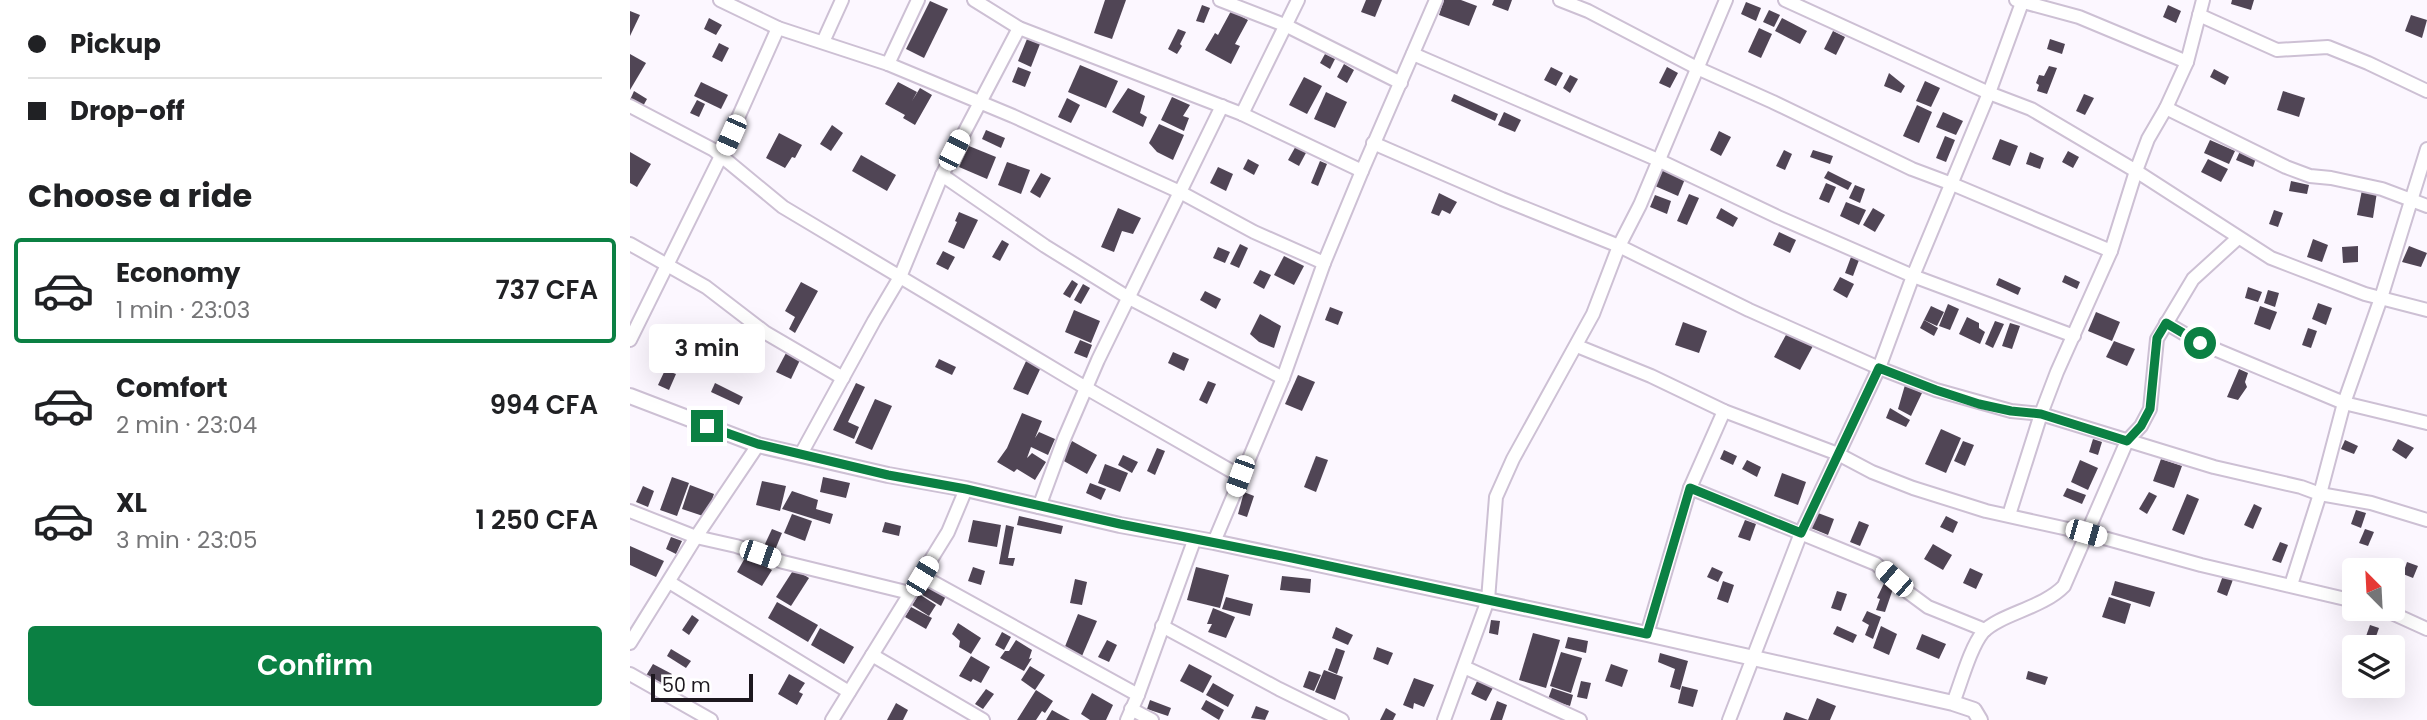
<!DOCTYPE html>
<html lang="en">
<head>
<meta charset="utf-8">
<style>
  :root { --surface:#fff; --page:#f2f2f2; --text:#202124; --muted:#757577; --line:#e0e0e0; --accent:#0b8043 }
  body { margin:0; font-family:Poppins,sans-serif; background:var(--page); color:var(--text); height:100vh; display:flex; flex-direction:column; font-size:26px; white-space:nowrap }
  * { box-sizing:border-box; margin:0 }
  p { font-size:23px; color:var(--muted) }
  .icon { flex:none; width:38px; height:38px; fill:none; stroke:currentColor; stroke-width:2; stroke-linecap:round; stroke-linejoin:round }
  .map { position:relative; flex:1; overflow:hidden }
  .side { display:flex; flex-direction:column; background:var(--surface); width:630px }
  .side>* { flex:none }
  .banner { display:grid; align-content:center; height:154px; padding:0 28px; background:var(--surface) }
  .needle { width:46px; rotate:336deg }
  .fabs { position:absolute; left:1712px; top:558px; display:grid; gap:14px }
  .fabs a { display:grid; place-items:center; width:63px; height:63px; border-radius:7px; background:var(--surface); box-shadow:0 7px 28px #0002; font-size:35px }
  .scale { position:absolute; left:21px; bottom:18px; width:102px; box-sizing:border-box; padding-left:7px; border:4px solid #1d181f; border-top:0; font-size:19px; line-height:24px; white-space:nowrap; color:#1d181f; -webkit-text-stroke:5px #fff; paint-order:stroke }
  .end { position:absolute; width:32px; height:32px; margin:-16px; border:9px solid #0b8043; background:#fff; box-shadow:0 0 0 4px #fff }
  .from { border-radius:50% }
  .bubble { position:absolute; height:49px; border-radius:7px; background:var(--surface); box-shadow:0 7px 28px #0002; font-size:23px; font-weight:600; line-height:49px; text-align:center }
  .car { position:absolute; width:21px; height:42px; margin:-21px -10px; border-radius:9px; box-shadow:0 0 5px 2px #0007; background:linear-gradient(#fff 24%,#345 0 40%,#fff 0 76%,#345 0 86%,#fff 0) }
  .banner b { display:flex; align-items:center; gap:24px; height:66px; font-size:26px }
  .banner b+b { border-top:2px solid var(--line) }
  .banner i { width:18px; height:18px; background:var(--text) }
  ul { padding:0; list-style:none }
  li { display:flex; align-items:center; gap:21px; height:105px; margin:0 14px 10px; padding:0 14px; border:4px solid transparent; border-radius:7px }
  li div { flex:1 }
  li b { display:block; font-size:26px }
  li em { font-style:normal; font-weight:600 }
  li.selected { border-color:var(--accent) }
  li>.icon { width:63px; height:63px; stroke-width:1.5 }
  h2 { padding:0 28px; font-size:32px; line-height:84px }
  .button { display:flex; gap:14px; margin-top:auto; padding:14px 28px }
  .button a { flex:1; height:80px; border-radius:7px; background:var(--accent); color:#fff; font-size:28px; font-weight:600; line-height:80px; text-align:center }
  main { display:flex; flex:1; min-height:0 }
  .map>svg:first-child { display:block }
</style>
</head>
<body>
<main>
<section class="side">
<div class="banner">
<b><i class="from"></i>Pickup</b>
<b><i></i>Drop-off</b>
</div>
<h2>Choose a ride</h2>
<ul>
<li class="selected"><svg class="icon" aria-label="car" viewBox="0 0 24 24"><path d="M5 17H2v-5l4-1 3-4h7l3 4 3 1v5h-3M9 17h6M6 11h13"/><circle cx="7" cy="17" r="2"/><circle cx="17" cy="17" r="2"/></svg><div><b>Economy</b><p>1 min · 23:03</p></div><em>737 CFA</em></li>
<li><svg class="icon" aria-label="car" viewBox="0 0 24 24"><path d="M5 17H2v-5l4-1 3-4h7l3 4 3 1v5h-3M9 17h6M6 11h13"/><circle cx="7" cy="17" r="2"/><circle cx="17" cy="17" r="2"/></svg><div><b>Comfort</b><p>2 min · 23:04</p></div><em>994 CFA</em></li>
<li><svg class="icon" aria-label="car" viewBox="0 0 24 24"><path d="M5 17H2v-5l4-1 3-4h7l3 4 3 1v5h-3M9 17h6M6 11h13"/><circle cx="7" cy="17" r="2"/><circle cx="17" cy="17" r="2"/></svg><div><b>XL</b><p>3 min · 23:05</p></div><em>1 250 CFA</em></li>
</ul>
<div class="button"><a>Confirm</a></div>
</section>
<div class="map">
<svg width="1797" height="720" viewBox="0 0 1797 720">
  <rect width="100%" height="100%" fill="#fcf7ff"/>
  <g fill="#504555">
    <path d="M475,0H496L482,39L464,33Z"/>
    <path d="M736,0H752L745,17L731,12Z"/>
    <path d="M814,0H831L847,6L839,26L809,15Z"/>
    <path d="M864,0H882L878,11L862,5Z"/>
    <path d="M1602,0H1624L1621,10L1601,4Z"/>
    <path d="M300,1L318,9L294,58L276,49Z"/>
    <path d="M1116,2L1131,8L1126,21L1111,14Z"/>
    <path d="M572,5L580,8L574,23L566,21Z"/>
    <path d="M1538,5L1551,11L1546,23L1533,17Z"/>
    <path d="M1139,10L1150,15L1144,27L1133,22Z"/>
    <path d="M0,11L10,15L0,36Z"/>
    <path d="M601,11L618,20L605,44L610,46L601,64L575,50L585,33L588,35Z"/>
    <path d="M1781,15L1797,20L1792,38L1775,31Z"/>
    <path d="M79,18L92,25L86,35L74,29Z"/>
    <path d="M1152,18L1177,31L1170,44L1145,31Z"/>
    <path d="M1129,28L1142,34L1131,58L1118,52Z"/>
    <path d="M548,29L556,32L550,44L552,46L547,54L538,49Z"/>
    <path d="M1203,31L1215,37L1206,55L1194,49Z"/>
    <path d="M397,39L410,44L401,67L388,61Z"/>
    <path d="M1420,39L1435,44L1432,54L1417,49Z"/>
    <path d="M89,43L99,48L92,62L82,57Z"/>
    <path d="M0,54L16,63L0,90Z"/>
    <path d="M695,54L705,59L700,69L690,63Z"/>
    <path d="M714,64L724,70L717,83L707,77Z"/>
    <path d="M450,65L488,81L476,108L438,92Z"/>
    <path d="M1419,66L1427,68L1417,94L1407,91L1409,85L1406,83L1409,75L1414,76Z"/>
    <path d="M388,67L401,72L395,87L382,82Z"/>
    <path d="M921,67L933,73L926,86L914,80Z"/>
    <path d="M1037,67L1048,73L1040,88L1029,83Z"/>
    <path d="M1584,69L1599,77L1595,85L1580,77Z"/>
    <path d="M1259,73L1275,86L1271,93L1254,86Z"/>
    <path d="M940,75L948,79L940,93L933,88Z"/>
    <path d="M674,77L692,86L677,114L659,105Z"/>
    <path d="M1295,81L1310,88L1301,107L1286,101Z"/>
    <path d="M71,82L98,95L91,109L64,96Z"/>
    <path d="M268,82L287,92L282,101L290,88L302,95L285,125L273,118L275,115L255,104Z"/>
    <path d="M498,88L515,96L510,113L517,117L513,127L482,112Z"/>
    <path d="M4,91L17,99L12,108L0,100Z"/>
    <path d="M1653,91L1675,98L1669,117L1647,110Z"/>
    <path d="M696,92L717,102L705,128L684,119Z"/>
    <path d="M824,94L868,114L865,121L821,101Z"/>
    <path d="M1454,94L1464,98L1455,115L1446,111Z"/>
    <path d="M542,97L560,105L553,116L559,118L554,131L531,120Z"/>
    <path d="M437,98L450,105L441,123L428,117Z"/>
    <path d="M67,100L75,104L69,117L60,113Z"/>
    <path d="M1287,105L1302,112L1289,143L1273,136Z"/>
    <path d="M874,112L891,120L885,132L868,125Z"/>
    <path d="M1313,112L1333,121L1326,135L1306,127Z"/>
    <path d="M529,124L554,135L543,160L527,152L519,143Z"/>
    <path d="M202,125L213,133L201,151L190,144Z"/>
    <path d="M356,130L375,138L371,148L352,139Z"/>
    <path d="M1089,131L1101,137L1091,156L1080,150Z"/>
    <path d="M149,133L172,145L165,158L162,157L155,168L136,158Z"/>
    <path d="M1315,136L1325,140L1316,162L1306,158Z"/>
    <path d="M1370,139L1388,146L1380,166L1362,159Z"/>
    <path d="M1580,140L1605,151L1599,164L1574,153Z"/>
    <path d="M667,144L678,149L669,166L658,160Z"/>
    <path d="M339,146L366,157L357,179L329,167Z"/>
    <path d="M1611,149L1627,155L1623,167L1606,160Z"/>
    <path d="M1154,150L1162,154L1155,170L1146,166Z"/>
    <path d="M1183,150L1203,156L1200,164L1180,157Z"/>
    <path d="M1438,151L1449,157L1443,168L1432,162Z"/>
    <path d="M0,152L21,164L7,187L0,183Z"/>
    <path d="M1400,152L1414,158L1410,169L1396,164Z"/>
    <path d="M231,155L266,175L257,191L222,171Z"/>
    <path d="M618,159L629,165L624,175L613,169Z"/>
    <path d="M1578,159L1598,169L1591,182L1571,172Z"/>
    <path d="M690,161L697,164L688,186L681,183Z"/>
    <path d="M377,162L400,170L391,194L368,185Z"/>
    <path d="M588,167L603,174L596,191L580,183Z"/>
    <path d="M1033,169L1055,179L1048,196L1025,186Z"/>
    <path d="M1198,171L1222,183L1218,190L1194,178Z"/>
    <path d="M411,173L421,178L410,198L400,192Z"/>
    <path d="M1661,181L1679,185L1677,194L1659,191Z"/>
    <path d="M1196,183L1206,187L1199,203L1189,199Z"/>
    <path d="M1225,185L1235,189L1230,203L1219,198Z"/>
    <path d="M1732,190L1747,192L1743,218L1727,215Z"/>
    <path d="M809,193L827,202L820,214L812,210L809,216L801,213Z"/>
    <path d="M1059,194L1069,198L1057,225L1047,221Z"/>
    <path d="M1025,195L1041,201L1037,214L1020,207Z"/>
    <path d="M1216,202L1236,210L1229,225L1210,216Z"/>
    <path d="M488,208L511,218L503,234L492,231L484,252L471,247Z"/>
    <path d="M1091,208L1108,218L1103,227L1086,218Z"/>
    <path d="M1243,208L1255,215L1245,232L1233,225Z"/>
    <path d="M1644,210L1653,213L1648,227L1639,224Z"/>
    <path d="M329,212L348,220L334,249L318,242L327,222L325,221Z"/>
    <path d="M1149,232L1166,240L1160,253L1143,245Z"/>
    <path d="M1683,239L1698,245L1692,262L1677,257Z"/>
    <path d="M372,240L379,244L370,261L362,257Z"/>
    <path d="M610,244L618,248L609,268L600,264Z"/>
    <path d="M1728,246V262L1713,263L1712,247Z"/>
    <path d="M1779,246L1797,253L1791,267L1772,262Z"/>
    <path d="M588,247L600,252L595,263L583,258Z"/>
    <path d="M313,251L325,257L318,270L306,264Z"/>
    <path d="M654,256L674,266L664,285L644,275Z"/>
    <path d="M1221,257L1229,260L1223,276L1215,273Z"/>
    <path d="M630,270L641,275L634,289L623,283Z"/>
    <path d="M1435,275L1450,282L1447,289L1432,282Z"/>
    <path d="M1210,277L1224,284L1217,298L1203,290Z"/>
    <path d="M1369,278L1391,288L1388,295L1366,285Z"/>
    <path d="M442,280L448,284L440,298L433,294Z"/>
    <path d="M171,282L188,291L165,333L159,329L165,317L155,311Z"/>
    <path d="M453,284L460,288L451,304L444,300Z"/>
    <path d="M1618,287L1632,292L1628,302L1615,298Z"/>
    <path d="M1638,290L1649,293L1645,307L1634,303Z"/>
    <path d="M575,291L591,299L586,309L570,300Z"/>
    <path d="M1688,303L1702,308L1696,325L1682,319Z"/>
    <path d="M1318,304L1329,309L1320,330L1309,326Z"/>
    <path d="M1301,306L1314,312L1307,326L1294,320Z"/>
    <path d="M1630,306L1647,312L1640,330L1624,324Z"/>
    <path d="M700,307L713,312L708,325L695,320Z"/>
    <path d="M444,310L470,321L461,343L435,332Z"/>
    <path d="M1466,312L1490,322L1482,341L1458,331Z"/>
    <path d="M630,314L651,326L644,348L629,342L620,334Z"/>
    <path d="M1337,317L1349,323V328L1355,332L1350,344L1329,334Z"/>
    <path d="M1294,320L1308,328L1304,336L1290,328Z"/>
    <path d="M1365,321L1374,324L1363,348L1355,344Z"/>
    <path d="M1053,322L1077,331L1069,353L1045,345Z"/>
    <path d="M1380,323L1390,326L1382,349L1372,346Z"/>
    <path d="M1678,328L1687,331L1681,348L1672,345Z"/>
    <path d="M1157,333L1183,346L1170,370L1144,357Z"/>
    <path d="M450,340L462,345L457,358L444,353Z"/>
    <path d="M126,341L135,345L126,363L117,358Z"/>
    <path d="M1484,341L1505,349L1497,366L1476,357Z"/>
    <path d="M543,352L559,359L554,371L538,363Z"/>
    <path d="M156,353L170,360L161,379L146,372Z"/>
    <path d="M309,359L326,367L322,375L305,367Z"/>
    <path d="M397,359L412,365L398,395L383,389Z"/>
    <path d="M1609,369L1618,373L1615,382L1617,387L1608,400L1597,397Z"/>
    <path d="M35,370L46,374L39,390L28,385Z"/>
    <path d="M668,375L685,382L672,411L655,404Z"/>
    <path d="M578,381L586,384L577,404L569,400Z"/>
    <path d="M85,383L113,397L109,405L81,392Z"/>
    <path d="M226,383L235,387L218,422L229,427L224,439L203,430Z"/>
    <path d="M1275,385L1292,393L1281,416L1268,409Z"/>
    <path d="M245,399L262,406L242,450L225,443Z"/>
    <path d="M1260,408L1280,420L1276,427L1256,418Z"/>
    <path d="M392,413L412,421L405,438L409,432L425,439L418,455L401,447L397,458L402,453L416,462L405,480L387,469L384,472L367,462L377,448Z"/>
    <path d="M1311,429L1331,438L1316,473L1295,464Z"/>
    <path d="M1463,439L1472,442L1468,455L1459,452Z"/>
    <path d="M1768,439L1784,448L1776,459L1762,450Z"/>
    <path d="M1715,440L1728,446L1724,454L1711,449Z"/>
    <path d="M442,441L467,455L457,474L432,460Z"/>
    <path d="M1333,441L1344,445L1335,466L1324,461Z"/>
    <path d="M527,448L535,451L525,475L517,471Z"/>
    <path d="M1094,450L1107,456L1103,465L1090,459Z"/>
    <path d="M493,455L508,462L502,473L488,465Z"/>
    <path d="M686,456L698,460L686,492L674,487Z"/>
    <path d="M1531,459L1552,466L1544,488L1523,481Z"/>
    <path d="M1117,460L1131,467L1127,477L1112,469Z"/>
    <path d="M1450,460L1468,468L1458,490L1441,482Z"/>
    <path d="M475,464L498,473L490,492L468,483Z"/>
    <path d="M1152,473L1176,482L1168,505L1144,496Z"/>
    <path d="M42,477L59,483L47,516L30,510Z"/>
    <path d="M193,477L220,483L216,498L190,492Z"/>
    <path d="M132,481L156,486L150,511L126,505Z"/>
    <path d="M460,483L476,489L471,500L456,493Z"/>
    <path d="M60,485L84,494L76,517L52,509Z"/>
    <path d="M13,486L24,491L18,507L6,502Z"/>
    <path d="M1437,488L1456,495L1452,504L1433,496Z"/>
    <path d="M162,491L188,500L186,509L203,514L200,524L152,509Z"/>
    <path d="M614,492L624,496L617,517L608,514Z"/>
    <path d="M1519,492L1527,496L1517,514L1509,509Z"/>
    <path d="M1557,494L1569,499L1554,535L1542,530Z"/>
    <path d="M1624,504L1632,508L1623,529L1614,525Z"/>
    <path d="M1726,510L1736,513L1731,528L1721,524Z"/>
    <path d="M1188,513L1204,519L1198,535L1181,528Z"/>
    <path d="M162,514L182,521L175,541L154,533Z"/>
    <path d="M389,516L433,526L431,534L387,525Z"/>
    <path d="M1316,516L1328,522L1323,533L1310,527Z"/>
    <path d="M343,520L371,525L367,547L338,542Z"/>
    <path d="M1115,520L1126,524L1120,541L1108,537Z"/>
    <path d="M1229,521L1239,525L1230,546L1220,542Z"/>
    <path d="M255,522L271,526L269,536L252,532Z"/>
    <path d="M376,525L384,527L378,558H385L383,566L369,564Z"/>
    <path d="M142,529L152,533L145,550L134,546Z"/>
    <path d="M1735,529L1744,532L1738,546L1729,543Z"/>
    <path d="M41,537L52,541L46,554L36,549Z"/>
    <path d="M1650,542L1658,545L1651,563L1642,560Z"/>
    <path d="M1303,544L1322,555L1313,570L1294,559Z"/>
    <path d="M0,546L34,561L26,577L0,565Z"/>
    <path d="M116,556L142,570L132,586L107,572Z"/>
    <path d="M1777,562L1788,566L1783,578L1773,574Z"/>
    <path d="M343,567L355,571L351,585L338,581Z"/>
    <path d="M566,567L599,575L590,608L557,600Z"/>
    <path d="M1082,567L1093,572L1088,582L1077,577Z"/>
    <path d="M1340,568L1353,574L1346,589L1333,583Z"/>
    <path d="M164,569L179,578L161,606L146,597Z"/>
    <path d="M1595,570L1605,574L1597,596L1587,592Z"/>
    <path d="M652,576L681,579L680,593L650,590Z"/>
    <path d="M1257,577L1266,580L1255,612L1246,610L1250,599L1247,598Z"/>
    <path d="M445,579L457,582L452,605L440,603Z"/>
    <path d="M1093,581L1104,585L1098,603L1087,599Z"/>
    <path d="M1485,581L1525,592L1520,607L1481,595Z"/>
    <path d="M297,582L317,594L311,606L291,594Z"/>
    <path d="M1207,591L1217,594L1211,611L1201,608Z"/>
    <path d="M289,594L306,605L299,616L282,605Z"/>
    <path d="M596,597L623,604L620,616L592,609Z"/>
    <path d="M1479,597L1501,604L1495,624L1472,617Z"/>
    <path d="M147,602L188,625L178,642L138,618Z"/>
    <path d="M281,607L302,618L296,629L275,617Z"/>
    <path d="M583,608L605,617L596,638L578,632L582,624H577Z"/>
    <path d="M1237,611L1251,617L1243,639L1235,635L1239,625L1232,621Z"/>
    <path d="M448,614L467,621L452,656L434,649Z"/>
    <path d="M62,615L69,620L59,635L52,630Z"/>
    <path d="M861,620L870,621L868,635L859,633Z"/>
    <path d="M328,623L351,638L341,654L329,647L330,641L322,634Z"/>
    <path d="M1740,625L1749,628L1743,645L1734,642Z"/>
    <path d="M1207,626L1227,635L1223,643L1203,634Z"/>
    <path d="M1251,626L1267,634L1259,655L1243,648Z"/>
    <path d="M706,627L723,635L718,645L702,638Z"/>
    <path d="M190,628L224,647L214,664L181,645Z"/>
    <path d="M372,632L381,637L374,650L365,645Z"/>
    <path d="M903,633L930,640L916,688L889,680Z"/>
    <path d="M1292,634L1316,644L1309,659L1286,649Z"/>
    <path d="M938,637L958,641L956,653L935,648Z"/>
    <path d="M386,640L402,650L399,659L402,658L394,671L370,658L375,651H379Z"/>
    <path d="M477,640L487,645L479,662L468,657Z"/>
    <path d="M747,647L763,653L758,665L743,659Z"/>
    <path d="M706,648L715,651L707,674L698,670Z"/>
    <path d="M41,649L61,661L56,668L37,656Z"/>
    <path d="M931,652L952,658L941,693L920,686Z"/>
    <path d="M1030,653L1058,661L1050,690L1040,687L1045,669L1028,662Z"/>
    <path d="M341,656L360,667L351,683L343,679L341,682L329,676Z"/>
    <path d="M23,664L42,674L33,689L14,679Z"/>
    <path d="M559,664L582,676L573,693L550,681Z"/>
    <path d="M981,664L998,670L992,687L975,681Z"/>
    <path d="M400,666L415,675L405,690L391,680Z"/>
    <path d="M694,670L713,677L705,700L685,692Z"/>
    <path d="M679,671L691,675L684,691L673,687Z"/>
    <path d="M1398,671L1418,677L1415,685L1396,679Z"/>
    <path d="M159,674L175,683L169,692L173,694L167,705L148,694Z"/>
    <path d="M784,678L804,685L794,707L784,703L783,709L773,705Z"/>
    <path d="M848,679L864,686L856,701L841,694Z"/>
    <path d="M951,681L961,683L957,699L947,697Z"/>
    <path d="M583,683L604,695L598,707L576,695Z"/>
    <path d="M1052,686L1068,690L1063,707L1048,703Z"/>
    <path d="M922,688L943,695L940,706L918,699Z"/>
    <path d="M356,689L364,694L353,709L345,704Z"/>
    <path d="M406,690L423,701L415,713L412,711L406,720H387Z"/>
    <path d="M462,693L483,705L476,720H460L451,714Z"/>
    <path d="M1187,698L1206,706L1200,720H1153L1156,712L1178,720Z"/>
    <path d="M520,700L541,708L538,716L517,709Z"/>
    <path d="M576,700L594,710L589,720L571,709Z"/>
    <path d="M867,701L877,705L872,720H860Z"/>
    <path d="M266,703L278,710L273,720H257Z"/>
    <path d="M626,706L639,711L635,720L621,718Z"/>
    <path d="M756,708L766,714L763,720H750Z"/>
    <path d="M422,710L440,720H416Z"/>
  </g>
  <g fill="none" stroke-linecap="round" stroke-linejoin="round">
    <g stroke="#cdc0d4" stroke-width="16">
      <g id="minor">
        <path d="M90,0L148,28L258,64L383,116L550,192L624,232L694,263"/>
        <path d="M344,0L389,28L612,114L732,171"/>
        <path d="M590,0L657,26L771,83"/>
        <path d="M930,0L958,11L1067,68L1143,102L1282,169L1322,184L1481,251"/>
        <path d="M1155,0L1359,93L1401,109L1506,171L1641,258L1735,294L1797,310"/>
        <path d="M1386,0L1449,17L1557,62"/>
        <path d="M1569,15L1647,50L1698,47L1738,63L1797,91"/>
        <path d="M193,42L212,0"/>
        <path d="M783,54L1028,160L1148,217L1283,276L1444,336"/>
        <path d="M258,64L288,0"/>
        <path d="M0,106L84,150L153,207L456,388L610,476"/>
        <path d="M1536,108L1656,167L1680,176L1701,178L1752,189L1797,206"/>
        <path d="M612,114L668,0"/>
        <path d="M743,143L872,199L989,246L1119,310L1249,368L1306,390L1381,411L1411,414L1584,467L1671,487L1690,494L1741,503L1797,520"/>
        <path d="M312,175L415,246L499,298L653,378"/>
        <path d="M0,244L76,287L136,333L213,378"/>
        <path d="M1536,323L1570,343L1714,403L1797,423"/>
        <path d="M0,340L91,156L148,28"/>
        <path d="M947,346L1021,376L1094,411L1208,454L1242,472L1283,488L1356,511L1456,533L1571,565L1724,601"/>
        <path d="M171,454L244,321L270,277L312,175L389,28"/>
        <path d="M1060,488L1246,564L1279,593L1298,607L1355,630"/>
        <path d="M409,507L434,439L468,360L592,106"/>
        <path d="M0,511L66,537L106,546L153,562L280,593"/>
        <path d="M1379,515L1411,414L1427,372L1481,251L1506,171L1518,139L1536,108L1557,62L1573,0"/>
        <path d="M584,542L653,378L694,263L732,171L806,0"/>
        <path d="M292,576L508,695"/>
        <path d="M39,582L219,692"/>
        <path d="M1661,585L1690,494L1714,403L1751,298L1797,149"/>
        <path d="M1753,609L1797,629"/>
        <path d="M532,626L649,689L712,720"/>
        <path d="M1017,634L1060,488L1094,411"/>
        <path d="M0,643L66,537L128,445"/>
        <path d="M242,655L353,720"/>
        <path d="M834,667L950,720"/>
        <path d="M0,674L81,720"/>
        <path d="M1323,703C1331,683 1340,648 1353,632C1370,614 1413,608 1434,586L1497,441L1511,426L1520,409L1527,339L1563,279L1608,238"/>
        <path d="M501,709L522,720"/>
        <path d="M202,720L318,532L336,489"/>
        <path d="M497,720L508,695L565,538"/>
        <path d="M814,720L858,600L866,497L883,459L963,314L989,246L1010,205L1096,0"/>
        <path d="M1099,720L1171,533L1249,368L1283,276L1359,93L1393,0"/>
      </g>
    </g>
    <g stroke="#cdc0d4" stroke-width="18">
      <path id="tertiary" d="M0,396L128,445L258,475L336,489L490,525L584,542L1017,634L1323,703L1344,710L1350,720"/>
    </g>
    <use href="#minor" stroke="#fff" stroke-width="12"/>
    <use href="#tertiary" stroke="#fff" stroke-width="14"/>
  </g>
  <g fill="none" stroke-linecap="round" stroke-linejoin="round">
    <path stroke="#0b8043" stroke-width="9" d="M77,426L128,444L258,475L336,489L490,524L662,558L1017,634L1060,488L1171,533L1249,368L1306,390L1349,404L1381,411L1411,414L1497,441L1511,426L1520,409L1527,338L1536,323L1570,343"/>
  </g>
</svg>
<div class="fabs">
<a><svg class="needle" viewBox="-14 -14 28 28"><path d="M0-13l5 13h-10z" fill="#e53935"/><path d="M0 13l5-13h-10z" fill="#757577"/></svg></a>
<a><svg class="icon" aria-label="layers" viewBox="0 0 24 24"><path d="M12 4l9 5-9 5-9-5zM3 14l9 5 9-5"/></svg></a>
</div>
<div class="scale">50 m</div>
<i class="end from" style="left:1570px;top:343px"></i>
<i class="end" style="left:77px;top:426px"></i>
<div class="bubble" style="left:19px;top:324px;width:116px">3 min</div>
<i class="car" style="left:101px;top:135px;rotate:204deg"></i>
<i class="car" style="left:324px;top:150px;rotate:27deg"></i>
<i class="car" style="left:610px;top:476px;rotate:200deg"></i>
<i class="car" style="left:1456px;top:533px;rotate:106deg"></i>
<i class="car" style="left:130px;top:554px;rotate:109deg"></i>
<i class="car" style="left:292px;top:576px;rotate:31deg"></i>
<i class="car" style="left:1264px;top:579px;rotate:311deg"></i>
</div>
</main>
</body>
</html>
